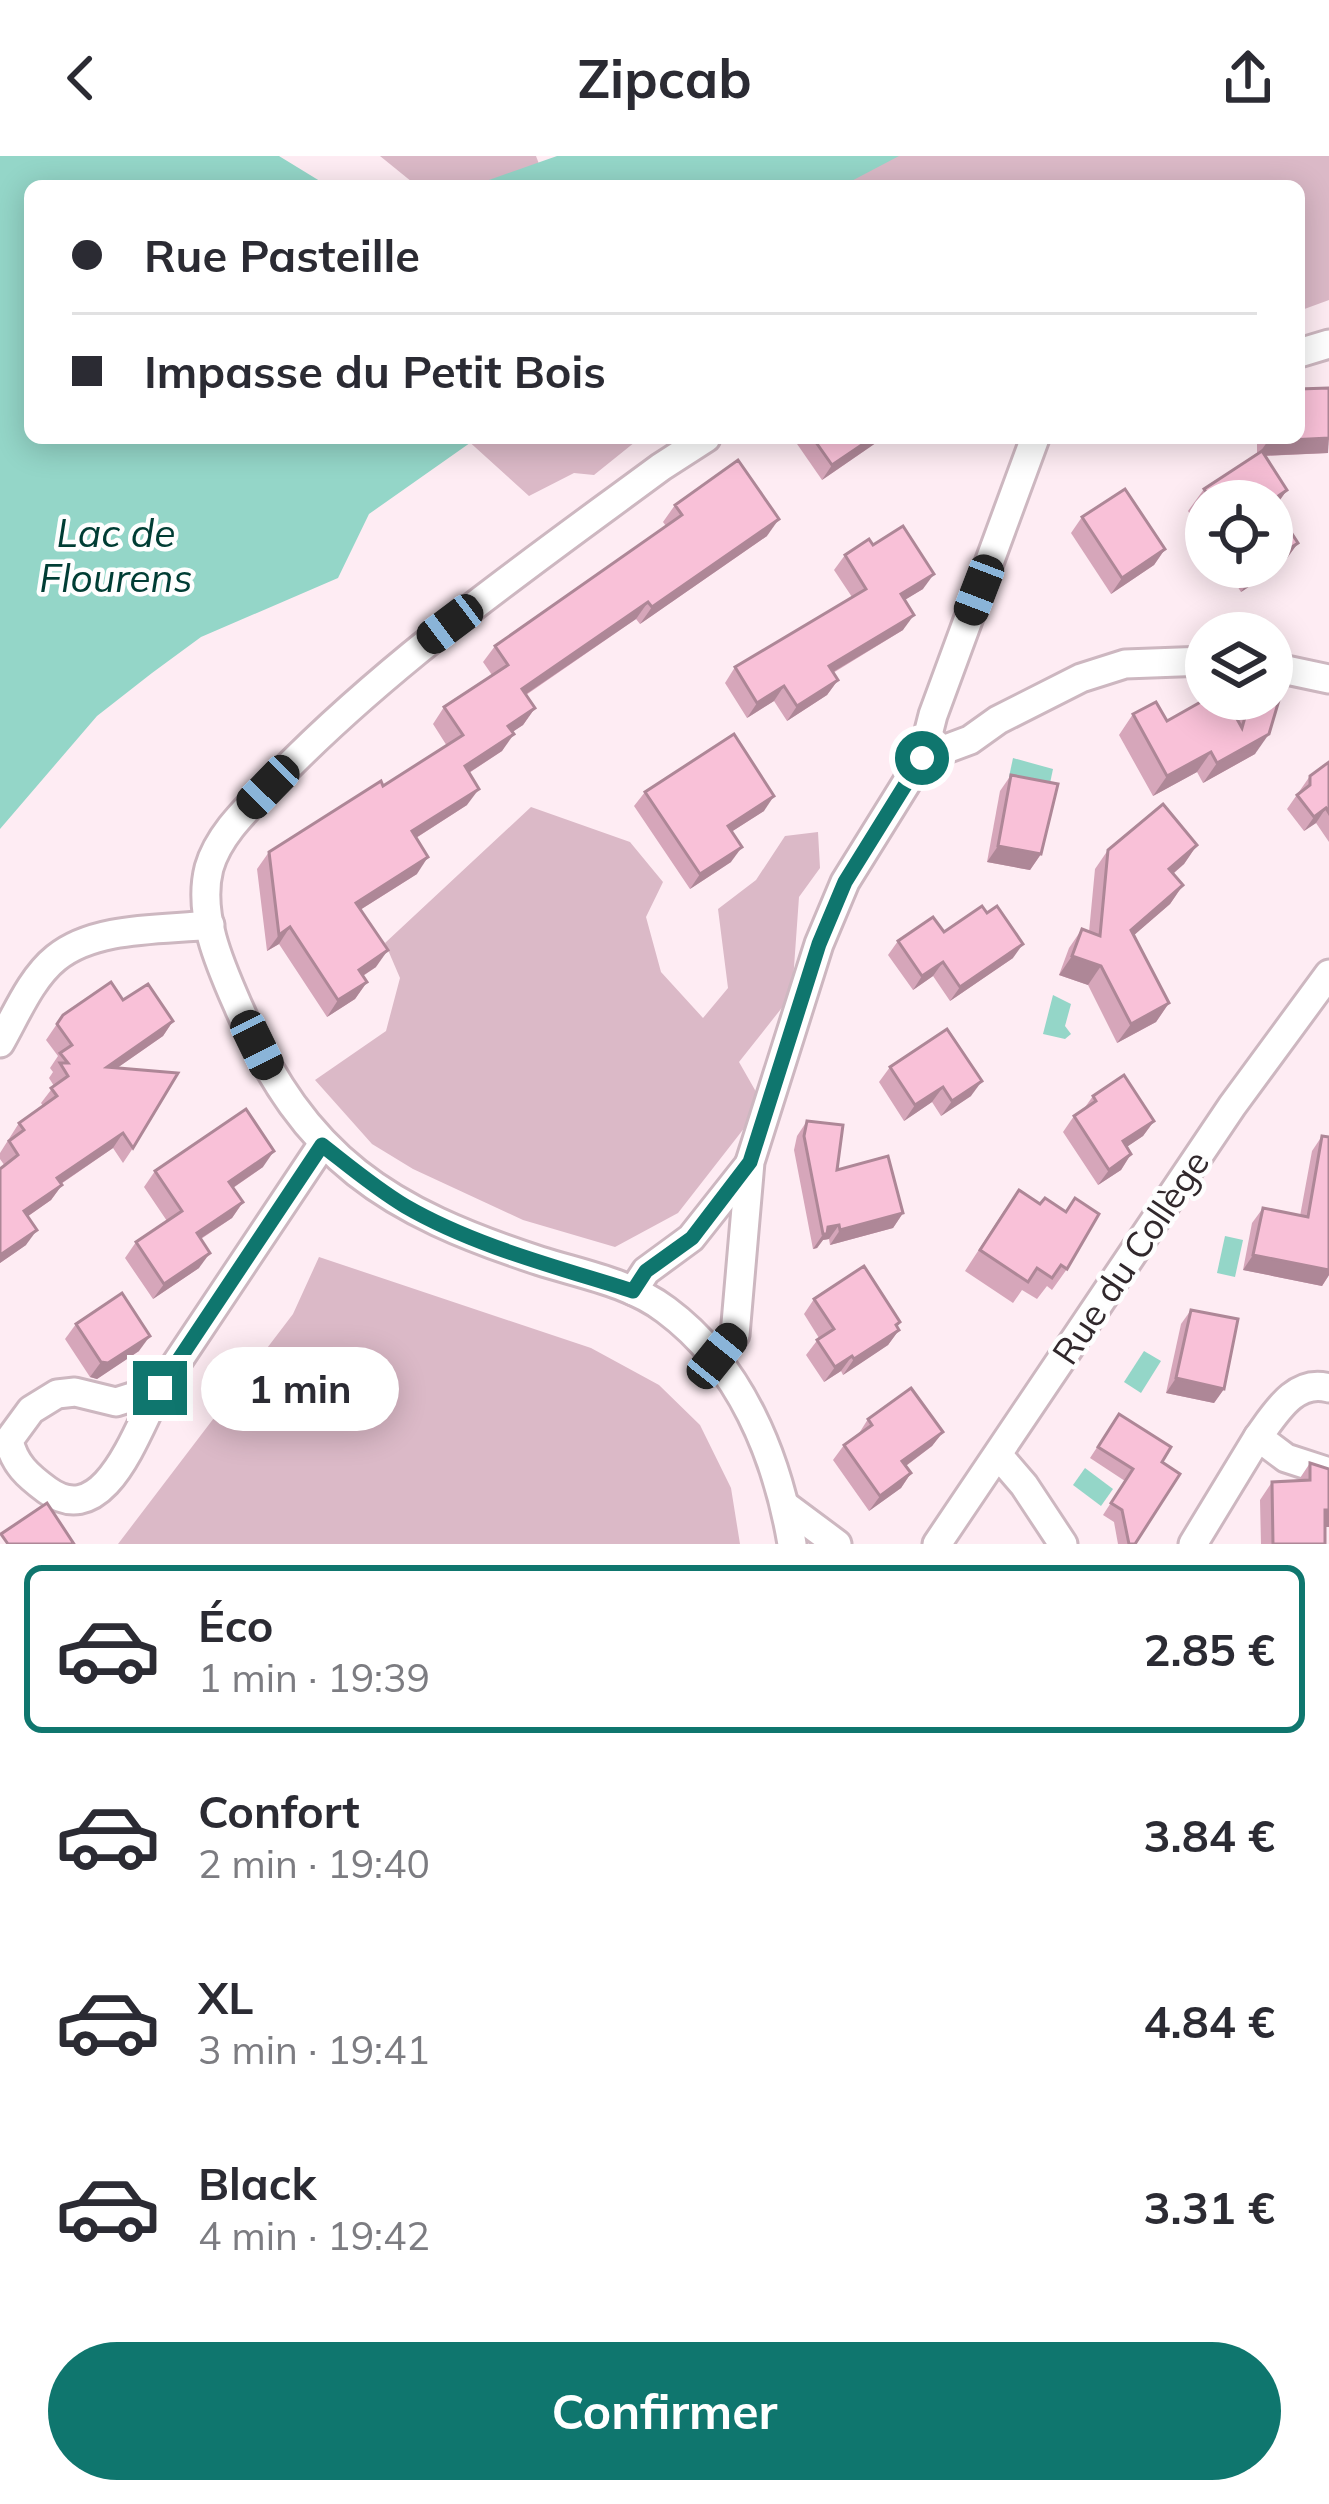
<!DOCTYPE html>
<html lang="fr">
<head>
<meta charset="utf-8">
<style>
  :root { --surface:#fff; --page:#f7f7f7; --text:#2b2b33; --muted:#7c7c81; --line:#e1e1e2; --accent:#0f766e }
  body { margin:0; font-family:Mulish,sans-serif; background:var(--page); color:var(--text); height:100vh; display:flex; flex-direction:column; font-size:45px; white-space:nowrap }
  * { box-sizing:border-box; margin:0 }
  p { font-size:39px; color:var(--muted) }
  .icon { flex:none; width:66px; height:66px; fill:none; stroke:currentColor; stroke-width:2; stroke-linecap:round; stroke-linejoin:round }
  .map { position:relative; height:1388px; overflow:hidden }
  .details { display:flex; flex-direction:column; background:var(--surface); flex:1 }
  .details>* { flex:none }
  .hud { position:absolute; left:24px; top:24px; width:1281px; height:264px; border-radius:18px; box-shadow:0 6px 30px #0003; display:grid; align-content:center; height:264px; padding:0 48px; background:var(--surface) }
  .tools { position:absolute; left:1185px; top:324px; display:grid; gap:24px }
  .tools a { display:grid; place-items:center; width:108px; height:108px; border-radius:50%; background:var(--surface); box-shadow:0 6px 30px #0003; font-size:60px }
  .end { position:absolute; width:54px; height:54px; margin:-27px; border:15px solid #0f766e; background:#fff; box-shadow:0 0 0 6px #fff }
  .from { border-radius:50% }
  .bubble { position:absolute; height:84px; border-radius:42px; background:var(--surface); box-shadow:0 6px 30px #0003; font-size:39px; font-weight:700; line-height:84px; text-align:center }
  .car { position:absolute; width:36px; height:72px; margin:-36px -18px; border-radius:15px; box-shadow:0 0 9px 3px #0007; background:linear-gradient(#222 24%,#8ab4d8 0 40%,#222 0 76%,#8ab4d8 0 86%,#222 0) }
  .hud b { display:flex; align-items:center; gap:42px; height:114px; font-size:45px }
  .hud b+b { border-top:3px solid var(--line) }
  .hud i { width:30px; height:30px; background:var(--text) }
  ul { padding:21px 0 0; list-style:none }
  li { display:flex; align-items:center; gap:36px; height:168px; margin:0 24px 18px; padding:0 24px; border:6px solid transparent; border-radius:18px }
  li div { flex:1 }
  li b { display:block; font-size:45px }
  li em { font-style:normal; font-weight:700 }
  li.active { border-color:var(--accent) }
  li>.icon { width:108px; height:108px; stroke-width:1.5 }
  .primary-button { display:flex; gap:24px; margin-top:auto; padding:24px 48px }
  .primary-button a { flex:1; height:138px; border-radius:72px; background:var(--accent); color:#fff; font-size:48px; font-weight:700; line-height:138px; text-align:center }
  header { display:flex; justify-content:space-between; align-items:center; height:156px; padding:0 48px; background:var(--surface); font-size:54px; font-weight:700 }
  .map>svg:first-child { display:block }
</style>
</head>
<body>
<header><svg class="icon" aria-label="back" viewBox="0 0 24 24"><path d="M15 5l-7 7 7 7"/></svg>Zipcab<svg class="icon" aria-label="share" viewBox="0 0 24 24"><path d="M12 15V3M7 8l5-5 5 5M5 13v7h14v-7"/></svg></header>
<div class="map">
<svg width="1329" height="1388" viewBox="0 0 1329 1388">
  <rect width="100%" height="100%" fill="#feecf3"/>
  <g fill="#dbb9c7">
    <path d="M380,0H536L539,8L472,30H417Z"/>
    <path d="M880,0H1329V144L1299,155V30H824Z"/>
    <path d="M465,282H640L594,319L574,317L529,340Z"/>
    <path d="M531,651L630,686L663,726L646,761L661,816L703,862L728,832L718,753L756,724L785,680L818,676L820,712L799,741L792,839L739,906L763,948L678,1057L615,1091L523,1064L413,1013L372,988L315,924L386,875L400,822L385,787Z"/>
    <path d="M319,1101L591,1192L659,1229L700,1269L731,1332L740,1388H118L293,1158Z"/>
  </g>
  <g fill="#94d6c8">
    <path d="M0,0H279L328,30H30V282H477L369,358L338,422L201,481L152,517L97,560L0,673Z"/>
    <path d="M557,0H899L842,30H472Z"/>
    <path d="M1013,602L1053,613L1049,632L1009,621Z"/>
    <path d="M1053,839L1071,848L1065,870L1071,878L1065,883L1043,878Z"/>
    <path d="M1225,1080L1243,1084L1235,1121L1217,1117Z"/>
    <path d="M1144,1195L1161,1205L1141,1237L1124,1226Z"/>
    <path d="M1085,1312L1113,1333L1101,1350L1073,1329Z"/>
  </g>
  <g fill="none" stroke-linecap="round" stroke-linejoin="round">
    <g stroke="#cdb7c0" stroke-width="33">
      <g id="minor">
        <path d="M1299,197L1329,188"/>
        <path d="M706,282L661,311C527,410 390,505 274,625C250,650 219,677 209,712C197,759 221,811 239,852C305,1004 387,1055 540,1105C581,1118 631,1127 666,1154C740,1209 777,1299 792,1388"/>
        <path d="M1272,511L1329,523"/>
        <path d="M922,602L933,559L1035,282"/>
        <path d="M0,887C16,859 31,822 56,802C95,770 163,774 210,769"/>
        <path d="M633,1135L646,1115L691,1082L748,1010"/>
        <path d="M717,1200L735,1179L750,1006L819,788L845,726L922,602L970,584L998,564L1081,522L1125,508L1206,505"/>
        <path d="M160,1232C138,1269 106,1377 47,1334C28,1320 14,1308 9,1284L31,1254L57,1238L75,1236L116,1246L160,1232L322,989"/>
        <path d="M1329,1232C1295,1222 1275,1258 1258,1281L1286,1302L1329,1316"/>
        <path d="M999,1300L1024,1329L1063,1388"/>
        <path d="M786,1350L837,1388"/>
        <path d="M937,1388L1232,950L1329,818"/>
        <path d="M1193,1388L1258,1281"/>
      </g>
    </g>
    <use href="#minor" stroke="#fff" stroke-width="27"/>
  </g>
  <g fill="#d6a6ba">
    <path d="M797,282H883L822,324L795,285Z"/>
    <path d="M1257,282H1299L1328,297L1265,300L1287,334L1275,351L1298,387L1282,409L1241,436L1225,411H1272V345H1206V382L1188,355L1204,333L1257,297Z"/>
    <path d="M675,349L767,380L640,468L636,463L526,539L535,552L523,569L512,576L502,595L469,617L467,649L416,682L417,718L360,754L376,811L363,820L367,826L355,843L327,861L279,788L267,795L257,713L269,696L383,630L447,590L433,568L444,551L492,519L483,506L495,490L666,370L663,366Z"/>
    <path d="M1082,361L1165,393L1154,409L1111,438L1071,377Z"/>
    <path d="M873,389L923,433L904,444L903,474L833,517L838,524L827,539L787,565L774,545L747,562L725,527L735,511L852,441L834,414L845,399Z"/>
    <path d="M1243,543H1272L1255,598L1203,627L1197,616L1153,640L1119,579L1133,558L1167,565L1236,562Z"/>
    <path d="M1329,606V686L1316,667L1304,675L1287,653L1310,620Z"/>
    <path d="M1011,619L1041,698L1030,714L987,706L1000,635Z"/>
    <path d="M645,636L764,655L731,676V706L690,733L634,650Z"/>
    <path d="M1197,689L1184,708L1173,718L1183,729L1170,748L1134,779L1169,847L1156,866L1117,887L1088,829L1059,819L1069,792L1082,773L1089,776L1095,713L1108,694Z"/>
    <path d="M898,785L1013,802L950,845L933,820L913,834L888,799Z"/>
    <path d="M123,844L173,865L163,880L117,912L133,992L123,1007L113,992L61,1028L62,1029L51,1044L28,1060L26,1089L0,1107V1013L5,1010L0,1003V997L19,967L43,950L41,947L54,930L49,922L53,916L50,912L58,900L46,884L63,859Z"/>
    <path d="M890,911L971,940L941,960L932,946L904,965L879,926Z"/>
    <path d="M1093,940L1154,965L1143,980L1126,991L1131,998L1121,1014L1098,1029L1063,976L1074,960L1083,954Z"/>
    <path d="M807,965L837,1014L903,1057L893,1072L830,1089L829,1083L823,1084L817,1092L813,1093L794,994L797,980Z"/>
    <path d="M1322,980L1329,981V1119L1322,1130L1243,1114L1252,1067L1263,1052L1300,1060L1312,995Z"/>
    <path d="M263,1011L233,1032L243,1046L232,1062L201,1083L199,1112L153,1143L125,1102L136,1086L167,1065L144,1031L155,1015Z"/>
    <path d="M1004,1055L1067,1113L1052,1134L1047,1130L1037,1143L1022,1134L1013,1147L965,1115Z"/>
    <path d="M814,1143L900,1166L897,1171L899,1174L888,1189L843,1219L841,1215L824,1226L806,1199L819,1182L804,1158Z"/>
    <path d="M1191,1154L1224,1233L1214,1247L1166,1237L1181,1168Z"/>
    <path d="M76,1168L139,1195L97,1223L90,1221L65,1183Z"/>
    <path d="M1119,1258L1162,1306L1135,1388H1118L1114,1366L1103,1359L1125,1325L1090,1302Z"/>
    <path d="M868,1263L943,1276L932,1290L906,1310L911,1317L901,1332L869,1355L833,1304L844,1289L858,1279Z"/>
    <path d="M1310,1307L1329,1371H1325V1388H1261L1260,1344L1272,1326L1298,1325Z"/>
  </g>
  <g fill="#ae8797">
    <path d="M872,282H883L822,324L832,309Z"/>
    <path d="M1329,282L1328,297L1257,300L1268,285Z"/>
    <path d="M1287,334L1272,355V345Z"/>
    <path d="M779,363L767,380L640,468L652,451Z"/>
    <path d="M1298,387L1282,409L1241,436L1257,413L1261,411H1272V404Z"/>
    <path d="M1165,393L1154,409L1111,438L1122,422Z"/>
    <path d="M934,418L923,433L890,453L901,438Z"/>
    <path d="M648,446L636,463L510,549L522,533Z"/>
    <path d="M914,459L903,474L818,525L829,510Z"/>
    <path d="M838,524L827,539L787,565L797,550Z"/>
    <path d="M784,530L774,545L747,562L757,547Z"/>
    <path d="M535,552L523,569L496,587L508,570Z"/>
    <path d="M514,578L502,595L453,627L465,610Z"/>
    <path d="M1269,578L1255,598L1203,627L1217,607Z"/>
    <path d="M1211,596L1197,616L1153,640L1167,620Z"/>
    <path d="M479,633L467,649L400,692L412,675Z"/>
    <path d="M774,640L764,655L717,685L728,670Z"/>
    <path d="M1326,652L1316,667L1304,675L1314,661Z"/>
    <path d="M1197,689L1184,708L1156,732L1169,713Z"/>
    <path d="M998,690L1041,698L1030,714L987,706Z"/>
    <path d="M742,691L731,706L690,733L700,718Z"/>
    <path d="M428,701L417,718L344,764L356,747Z"/>
    <path d="M1183,729L1170,748L1118,793L1131,774Z"/>
    <path d="M290,771L279,788L267,795L279,779Z"/>
    <path d="M1023,788L1013,802L950,845L960,831Z"/>
    <path d="M388,794L376,811L347,830L359,814Z"/>
    <path d="M1072,800L1101,810L1088,829L1059,819Z"/>
    <path d="M943,806L933,820L913,834L922,820Z"/>
    <path d="M367,826L355,843L327,861L338,844Z"/>
    <path d="M1169,847L1156,866L1117,887L1131,868Z"/>
    <path d="M173,865L163,880L97,926L107,911Z"/>
    <path d="M982,925L971,940L941,960L952,945Z"/>
    <path d="M943,931L932,946L904,965L915,949Z"/>
    <path d="M1154,965L1143,980L1112,1001L1123,985Z"/>
    <path d="M123,977L113,992L47,1037L57,1022Z"/>
    <path d="M274,995L263,1011L218,1042L229,1026Z"/>
    <path d="M1131,998L1121,1014L1098,1029L1109,1014Z"/>
    <path d="M62,1029L51,1044L14,1070L24,1055Z"/>
    <path d="M243,1046L232,1062L186,1092L197,1077Z"/>
    <path d="M903,1057L893,1072L830,1089L840,1074Z"/>
    <path d="M839,1069L829,1083L823,1084L817,1092L813,1093L828,1071Z"/>
    <path d="M37,1074L26,1089L0,1107V1099Z"/>
    <path d="M210,1097L199,1112L153,1143L164,1128Z"/>
    <path d="M1253,1099L1329,1114V1119L1322,1130L1243,1114Z"/>
    <path d="M900,1166L891,1179L899,1174L888,1189L843,1219L854,1203Z"/>
    <path d="M150,1180L139,1195L97,1223L90,1221L101,1206Z"/>
    <path d="M852,1200L841,1215L824,1226L835,1211Z"/>
    <path d="M1176,1222L1224,1233L1214,1247L1166,1237Z"/>
    <path d="M943,1276L932,1290L892,1320L902,1305Z"/>
    <path d="M911,1317L901,1332L869,1355L880,1340Z"/>
    <path d="M1325,1354H1329V1371H1312Z"/>
  </g>
  <g fill="#f9c1d8" stroke="#ae8797" stroke-width="3">
    <path d="M1329,232V282L1268,285V282H1299V233Z"/>
    <path d="M813,282H872L832,309Z"/>
    <path d="M1262,295L1287,334L1271,345H1212L1204,333Z"/>
    <path d="M738,304L779,363L652,451L648,446L522,533L535,552L508,570L514,578L465,610L479,633L412,675L428,701L356,747L388,794L359,814L367,826L338,844L290,771L279,779L269,696L381,625L383,630L463,579L444,551L508,509L495,490L682,359L675,349Z"/>
    <path d="M1125,333L1165,393L1122,422L1082,361Z"/>
    <path d="M1272,347L1298,387L1272,404Z"/>
    <path d="M903,370L934,418L901,438L914,459L829,510L838,524L797,550L784,530L757,547L735,511L866,433L845,399L869,383L873,389Z"/>
    <path d="M1272,531L1282,534L1269,578L1217,607L1211,596L1167,620L1133,558L1156,546L1167,565L1206,543H1226L1242,572L1250,543H1272Z"/>
    <path d="M734,578L774,640L728,670L742,691L700,718L645,636Z"/>
    <path d="M1329,606V657L1326,652L1314,661L1297,639L1310,629V620Z"/>
    <path d="M1011,619L1058,628L1041,698L998,690Z"/>
    <path d="M1163,648L1197,689L1169,713L1183,729L1131,774L1169,847L1131,868L1101,810L1072,800L1082,773L1100,780L1108,694Z"/>
    <path d="M982,750L987,757L997,750L1023,788L960,831L943,806L922,820L898,785L933,761L944,776Z"/>
    <path d="M111,826L123,844L148,828L173,865L107,911L178,917L133,992L123,977L57,1022L62,1029L24,1055L37,1074L0,1099V1013L18,999L9,985L24,974L19,967L57,940L51,932L68,920L60,907H68L60,897L72,889L57,868L63,859Z"/>
    <path d="M947,873L982,925L952,945L943,931L915,949L890,911Z"/>
    <path d="M1124,919L1154,965L1123,985L1131,998L1109,1014L1074,960L1096,945L1093,940Z"/>
    <path d="M246,953L274,995L229,1026L243,1046L197,1077L210,1097L164,1128L136,1086L182,1055L155,1015Z"/>
    <path d="M807,965L843,969L837,1014L888,1000L903,1057L840,1074L839,1069L828,1071L827,1078H823L804,980Z"/>
    <path d="M1322,980L1329,981V1114L1253,1099L1263,1052L1308,1061Z"/>
    <path d="M1019,1034L1040,1048L1045,1042L1066,1056L1075,1042L1099,1058L1067,1113L1061,1109L1052,1122L1037,1112L1028,1126L980,1094Z"/>
    <path d="M864,1110L900,1166L896,1169L899,1174L854,1203L852,1200L835,1211L817,1184L834,1173L814,1143Z"/>
    <path d="M122,1137L150,1180L108,1207L101,1206L76,1168Z"/>
    <path d="M1191,1154L1238,1163L1224,1233L1176,1222Z"/>
    <path d="M911,1232L943,1276L902,1305L911,1317L880,1340L844,1289L872,1269L868,1263Z"/>
    <path d="M1119,1258L1171,1291L1162,1306L1180,1318L1135,1388H1129L1122,1354L1111,1347L1133,1313L1098,1291Z"/>
    <path d="M1310,1307L1329,1313V1354H1325V1388H1273L1272,1326L1310,1324Z"/>
    <path d="M47,1347L74,1388H8L1,1378Z"/>
  </g>
  <g fill="none" stroke-linecap="round" stroke-linejoin="round">
    <path stroke="#0f766e" stroke-width="15" d="M160,1232L322,989C349,1010 375,1032 405,1050C474,1090 557,1111 633,1135L646,1115L692,1082L750,1006L819,788L845,726L922,602"/>
  </g>
  <g text-anchor="middle" dominant-baseline="central" stroke-width="9" stroke-linejoin="round" paint-order="stroke">
    <g font-size="36" fill="#31282c" stroke="#fefefe">
      <text transform="translate(1130 1101) rotate(-56)">Rue du Collège</text>
    </g>
    <g font-size="39" font-style="italic" fill="#003d34" stroke="#fefefe">
      <text x="116" y="376">Lac de<tspan x="116" dy="45">Flourens</tspan></text>
    </g>
  </g>
</svg>
<div class="tools">
<a><svg class="icon" aria-label="locate" viewBox="0 0 24 24"><circle cx="12" cy="12" r="6"/><path d="M12 2v4M12 18v4M2 12h4M18 12h4"/></svg></a>
<a><svg class="icon" aria-label="layers" viewBox="0 0 24 24"><path d="M12 4l9 5-9 5-9-5zM3 14l9 5 9-5"/></svg></a>
</div>
<i class="end from" style="left:922px;top:602px"></i>
<i class="end" style="left:160px;top:1232px"></i>
<div class="bubble" style="left:201px;top:1191px;width:198px">1 min</div>
<i class="car" style="left:979px;top:434px;rotate:201deg"></i>
<i class="car" style="left:450px;top:468px;rotate:233deg"></i>
<i class="car" style="left:268px;top:631px;rotate:224deg"></i>
<i class="car" style="left:257px;top:889px;rotate:154deg"></i>
<i class="car" style="left:717px;top:1200px;rotate:39deg"></i>
<div class="hud">
<b><i class="from"></i>Rue Pasteille</b>
<b><i></i>Impasse du Petit Bois</b>
</div>
</div>
<section class="details">
<ul>
<li class="active"><svg class="icon" aria-label="car" viewBox="0 0 24 24"><path d="M5 17H2v-5l4-1 3-4h7l3 4 3 1v5h-3M9 17h6M6 11h13"/><circle cx="7" cy="17" r="2"/><circle cx="17" cy="17" r="2"/></svg><div><b>Éco</b><p>1 min · 19:39</p></div><em>2.85 €</em></li>
<li><svg class="icon" aria-label="car" viewBox="0 0 24 24"><path d="M5 17H2v-5l4-1 3-4h7l3 4 3 1v5h-3M9 17h6M6 11h13"/><circle cx="7" cy="17" r="2"/><circle cx="17" cy="17" r="2"/></svg><div><b>Confort</b><p>2 min · 19:40</p></div><em>3.84 €</em></li>
<li><svg class="icon" aria-label="car" viewBox="0 0 24 24"><path d="M5 17H2v-5l4-1 3-4h7l3 4 3 1v5h-3M9 17h6M6 11h13"/><circle cx="7" cy="17" r="2"/><circle cx="17" cy="17" r="2"/></svg><div><b>XL</b><p>3 min · 19:41</p></div><em>4.84 €</em></li>
<li><svg class="icon" aria-label="car" viewBox="0 0 24 24"><path d="M5 17H2v-5l4-1 3-4h7l3 4 3 1v5h-3M9 17h6M6 11h13"/><circle cx="7" cy="17" r="2"/><circle cx="17" cy="17" r="2"/></svg><div><b>Black</b><p>4 min · 19:42</p></div><em>3.31 €</em></li>
</ul>
<div class="primary-button"><a>Confirmer</a></div>
</section>
</body>
</html>
